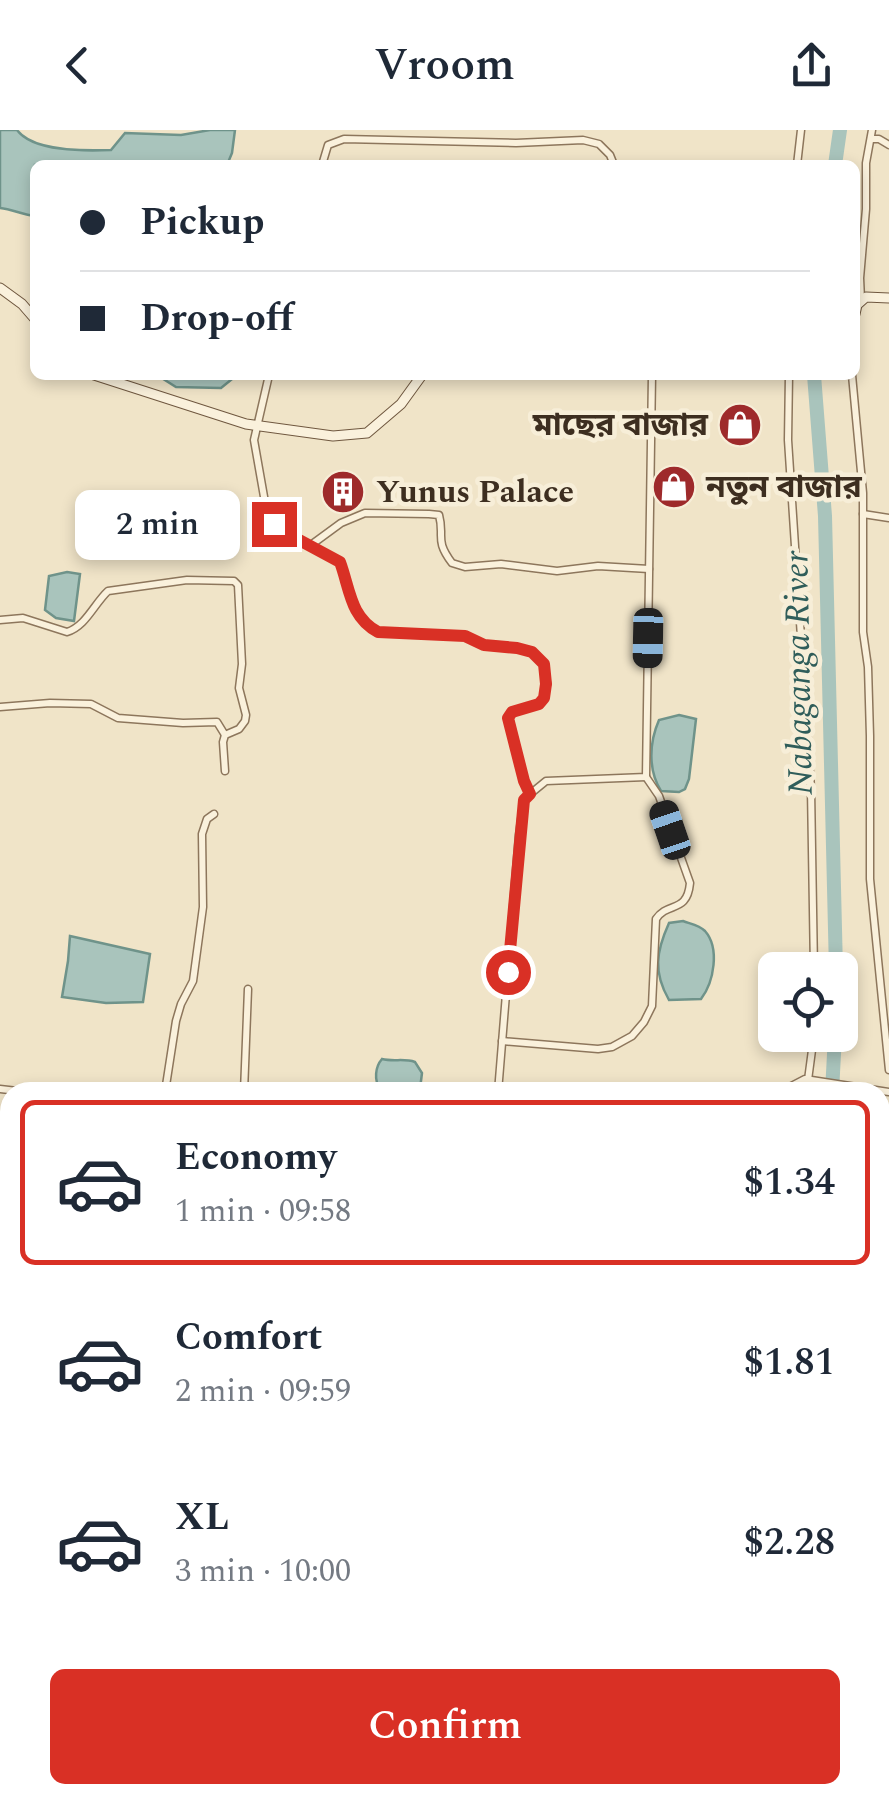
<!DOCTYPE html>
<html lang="en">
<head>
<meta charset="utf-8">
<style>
  :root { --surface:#fff; --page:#f2f2f3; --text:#1f2937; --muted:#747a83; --line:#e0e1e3; --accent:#d93025 }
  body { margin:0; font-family:Spectral,"Noto Sans Bengali",serif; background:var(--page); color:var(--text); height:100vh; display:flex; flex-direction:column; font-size:38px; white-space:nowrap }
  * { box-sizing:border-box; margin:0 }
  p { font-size:32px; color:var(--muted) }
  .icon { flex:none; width:55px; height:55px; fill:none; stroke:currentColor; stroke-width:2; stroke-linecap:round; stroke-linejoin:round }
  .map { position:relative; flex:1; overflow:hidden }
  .details { position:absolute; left:0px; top:952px; width:890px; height:722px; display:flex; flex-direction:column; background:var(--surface); border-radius:30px 30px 0 0; box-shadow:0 5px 15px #0003 }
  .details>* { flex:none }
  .guide { position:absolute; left:30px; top:30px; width:830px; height:220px; border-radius:15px; box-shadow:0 5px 15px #0003; display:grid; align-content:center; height:220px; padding:0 50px; background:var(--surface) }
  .buttons { position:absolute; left:758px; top:822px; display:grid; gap:20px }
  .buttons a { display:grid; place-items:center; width:100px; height:100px; border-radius:15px; background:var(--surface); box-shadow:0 5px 15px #0003; font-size:50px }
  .end { position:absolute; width:45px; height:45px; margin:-22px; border:12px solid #d93025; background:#fff; box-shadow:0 0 0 5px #fff }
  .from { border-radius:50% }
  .bubble { position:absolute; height:70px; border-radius:15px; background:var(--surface); box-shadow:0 5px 15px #0003; font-size:32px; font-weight:600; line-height:70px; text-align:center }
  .car { position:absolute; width:30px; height:60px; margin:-30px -15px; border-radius:12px; box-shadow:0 0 8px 2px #0007; background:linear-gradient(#222 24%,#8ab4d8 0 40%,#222 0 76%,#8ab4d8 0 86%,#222 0) }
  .guide b { display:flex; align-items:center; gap:35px; height:95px; font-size:38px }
  .guide b+b { border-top:2px solid var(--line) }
  .guide i { width:25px; height:25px; background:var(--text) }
  ul { padding:18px 0 0; list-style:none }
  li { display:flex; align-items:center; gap:30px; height:165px; margin:0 20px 15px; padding:0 30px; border:5px solid transparent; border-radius:15px }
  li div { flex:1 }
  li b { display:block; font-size:38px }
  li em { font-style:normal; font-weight:600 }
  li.on { border-color:var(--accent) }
  li>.icon { width:90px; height:90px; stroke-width:1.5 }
  .action { display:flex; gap:20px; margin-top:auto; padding:20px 50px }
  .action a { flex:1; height:115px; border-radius:15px; background:var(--accent); color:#fff; font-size:40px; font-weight:600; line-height:115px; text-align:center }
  header { display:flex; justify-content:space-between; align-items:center; height:130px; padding:0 50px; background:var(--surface); font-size:45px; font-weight:600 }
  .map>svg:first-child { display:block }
</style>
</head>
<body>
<header><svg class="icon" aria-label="back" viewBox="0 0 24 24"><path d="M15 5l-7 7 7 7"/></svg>Vroom<svg class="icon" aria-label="share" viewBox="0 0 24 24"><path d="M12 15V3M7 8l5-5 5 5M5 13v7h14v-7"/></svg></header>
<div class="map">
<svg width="889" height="1674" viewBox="0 0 889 1674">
  <rect width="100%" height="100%" fill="#f0e4c8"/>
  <g fill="#a9c4bc" stroke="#6f938a" stroke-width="2.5">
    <path d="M0,0H17C33,22 85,21 111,20L125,3L181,5L210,0H235L232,23L227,35H35V86C23,85 12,79 0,78Z"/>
    <path d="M157,245H237L221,258L176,257Z"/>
    <path d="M67,442L80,444L74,491L56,488L45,480L49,446Z"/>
    <path d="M679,585L696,589L689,649L685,659L679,662L661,661C648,640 649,613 659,590Z"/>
    <path d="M683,791C691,794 699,795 705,801C720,818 714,852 701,869L669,870C653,842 656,822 669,793Z"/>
    <path d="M70,806L150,824L143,872L106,873L62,867L68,831Z"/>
    <path d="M382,929C394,932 404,928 415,932L422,943L420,959L401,962L380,959C374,950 375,937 382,929Z"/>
    <path d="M880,1320L889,1321V1422H880Z"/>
    <path d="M313,1665H426L425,1674H308Z"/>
  </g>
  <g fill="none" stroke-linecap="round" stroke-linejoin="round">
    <g stroke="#a9c4bc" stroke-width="14">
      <path d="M835,35L840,0"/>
      <path d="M814,245L825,386L836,840"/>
      <path d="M832,962L835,905"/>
    </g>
    <g stroke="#8d765c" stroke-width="9">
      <g id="street">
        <path d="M871,9H879L889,15"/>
        <path d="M322,35L328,15L344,9L516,13L583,10L599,14L610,25L614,35"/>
        <path d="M797,35L801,0"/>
        <path d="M861,170L860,148L866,79V33L872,0"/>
        <path d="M269,245L254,310L266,378L274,394L288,405L340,432C350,459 350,487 378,502L465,506L484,515L517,518L532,522L544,534L547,554L544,568L539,574L513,582L509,588L524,651L530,665"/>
        <path d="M789,245L788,310L811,659L814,840"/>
        <path d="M852,245L863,363V502L868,537L870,606V749L889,940"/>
        <path d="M863,384L889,388"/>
        <path d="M311,415L341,393L365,383L429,384L439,385C445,407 434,409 452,433L465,437L501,434L557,441L598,436L649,439"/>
        <path d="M0,490L23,488L67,502C86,496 94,474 108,461L187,450L234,451L238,455L242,534L239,558L246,585L245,591L239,599L225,605L223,612L225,641"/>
        <path d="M0,577L50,573L91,574L118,588L183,593L217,592L225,605"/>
        <path d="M502,911L598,919L612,917L632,906L644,892L652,876L656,789C668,771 687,784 690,753L659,666L646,647"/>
        <path d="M808,950L814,905"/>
        <path d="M0,959L26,962"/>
        <path d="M165,962L176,891L181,874L193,851L203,777L202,704L207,689L214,684"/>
        <path d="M244,962L248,859"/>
        <path d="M498,962L519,705L524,669L546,651L646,647L652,245"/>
        <path d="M780,962L805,949L889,962"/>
        <path d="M0,1507L10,1502"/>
        <path d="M0,1614L10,1613"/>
      </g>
    </g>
    <g stroke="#6f573f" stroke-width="11">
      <g id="secondary">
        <path d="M0,158L22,174L35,189"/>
        <path d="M855,184L857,175L866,167L889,168"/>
        <path d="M94,245L246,294L333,306L367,303L401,274L422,245"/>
      </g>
    </g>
    <use href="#street" stroke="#faf1dc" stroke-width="6"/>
    <use href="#secondary" stroke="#faf1dc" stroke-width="9"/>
  </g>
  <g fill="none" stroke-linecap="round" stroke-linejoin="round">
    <path stroke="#d93025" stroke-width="12" d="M274,394L288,404L340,432C350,459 350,487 378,502L465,506L484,515L517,518L532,522L544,534L546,554L544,568L539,574L512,582L508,588L524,651L530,664L524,670L508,842"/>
  </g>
  <defs>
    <g id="shop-disc" transform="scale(2.25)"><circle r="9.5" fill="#9e2a2b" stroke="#f7eed8"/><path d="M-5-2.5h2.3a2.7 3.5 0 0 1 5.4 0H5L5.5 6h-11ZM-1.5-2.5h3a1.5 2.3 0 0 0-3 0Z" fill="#fff"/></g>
    <g id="building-disc" transform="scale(2.25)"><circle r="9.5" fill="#9e2a2b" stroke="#f7eed8"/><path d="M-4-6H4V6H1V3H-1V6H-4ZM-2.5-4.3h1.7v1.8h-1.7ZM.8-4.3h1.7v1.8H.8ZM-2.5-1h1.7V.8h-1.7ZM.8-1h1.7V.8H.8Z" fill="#fff"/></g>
  </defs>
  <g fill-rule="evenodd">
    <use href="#shop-disc" x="740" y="295"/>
    <use href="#shop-disc" x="674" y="357"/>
    <use href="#building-disc" x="343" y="362"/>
  </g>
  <g text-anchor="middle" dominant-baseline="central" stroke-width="9" stroke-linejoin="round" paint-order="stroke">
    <g font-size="32" font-weight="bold" fill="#3d2e20" stroke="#f7eed8" text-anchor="start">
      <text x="708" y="295" text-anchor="end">মাছের বাজার</text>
      <text x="706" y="357">নতুন বাজার</text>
      <text x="376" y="362">Yunus Palace</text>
    </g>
    <g font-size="35" font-style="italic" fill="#2f5d5a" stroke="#f7eed8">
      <text transform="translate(799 543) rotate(-91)">Nabaganga River</text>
    </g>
  </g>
</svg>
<div class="buttons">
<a><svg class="icon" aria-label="locate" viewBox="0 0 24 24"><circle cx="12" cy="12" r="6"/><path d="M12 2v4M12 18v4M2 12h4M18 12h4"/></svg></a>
</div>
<i class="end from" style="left:508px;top:842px"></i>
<i class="end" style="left:274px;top:394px"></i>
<div class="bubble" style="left:75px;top:360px;width:165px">2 min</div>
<i class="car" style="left:648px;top:508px;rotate:181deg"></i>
<i class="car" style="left:670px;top:700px;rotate:341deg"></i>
<div class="guide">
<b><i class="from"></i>Pickup</b>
<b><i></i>Drop-off</b>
</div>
<section class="details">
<ul>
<li class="on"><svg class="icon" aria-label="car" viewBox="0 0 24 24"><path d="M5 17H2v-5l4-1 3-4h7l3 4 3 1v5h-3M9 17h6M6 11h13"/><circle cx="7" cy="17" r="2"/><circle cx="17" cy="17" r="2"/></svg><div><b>Economy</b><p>1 min · 09:58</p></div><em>$1.34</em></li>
<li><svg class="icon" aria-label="car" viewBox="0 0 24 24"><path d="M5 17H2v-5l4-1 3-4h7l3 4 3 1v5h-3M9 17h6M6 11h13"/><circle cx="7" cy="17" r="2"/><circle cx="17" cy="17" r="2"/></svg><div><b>Comfort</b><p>2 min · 09:59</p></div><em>$1.81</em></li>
<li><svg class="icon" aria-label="car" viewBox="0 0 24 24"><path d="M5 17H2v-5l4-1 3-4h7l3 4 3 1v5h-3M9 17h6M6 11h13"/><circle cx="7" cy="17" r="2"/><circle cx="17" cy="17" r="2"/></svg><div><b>XL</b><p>3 min · 10:00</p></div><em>$2.28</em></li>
</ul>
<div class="action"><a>Confirm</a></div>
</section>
</div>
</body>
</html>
